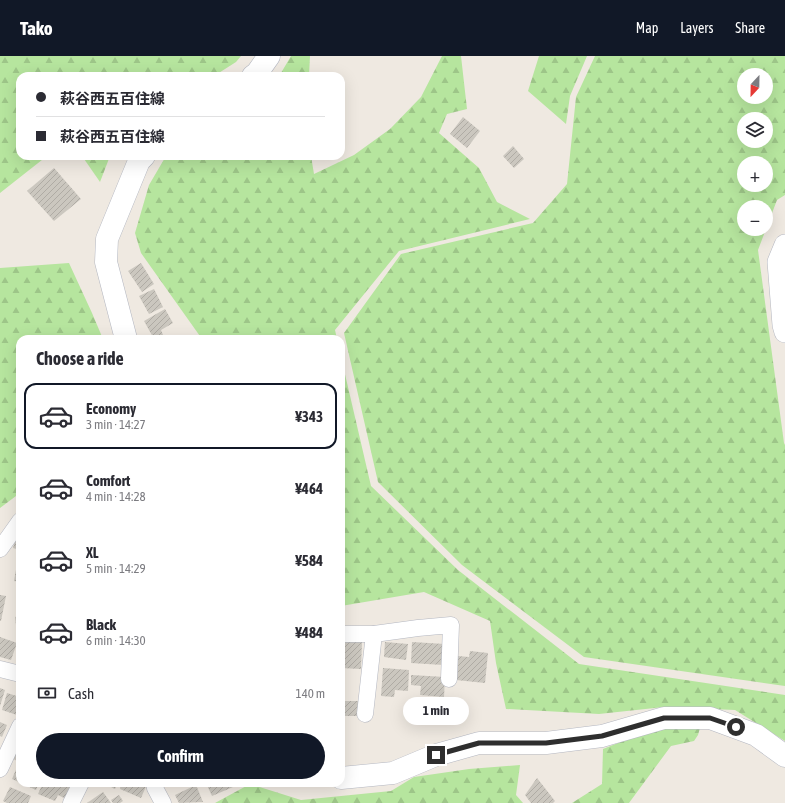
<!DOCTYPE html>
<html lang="en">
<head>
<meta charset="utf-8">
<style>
  :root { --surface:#fff; --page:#f7f7f7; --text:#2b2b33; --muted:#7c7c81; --line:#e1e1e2; --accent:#111827 }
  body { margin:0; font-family:"Asap Condensed","Noto Sans JP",sans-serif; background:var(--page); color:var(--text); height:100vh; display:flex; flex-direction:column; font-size:15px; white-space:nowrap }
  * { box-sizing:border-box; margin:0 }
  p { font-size:13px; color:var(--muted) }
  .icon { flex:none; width:22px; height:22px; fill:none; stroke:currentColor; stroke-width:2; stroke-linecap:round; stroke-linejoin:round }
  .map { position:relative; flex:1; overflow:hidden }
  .panel { position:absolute; left:16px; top:279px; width:329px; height:452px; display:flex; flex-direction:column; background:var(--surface); border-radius:12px; box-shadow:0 4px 16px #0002 }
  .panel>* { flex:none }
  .top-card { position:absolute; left:16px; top:16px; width:329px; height:88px; border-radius:12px; box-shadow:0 4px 16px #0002; display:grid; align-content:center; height:88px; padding:0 20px; background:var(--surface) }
  .needle { width:26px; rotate:202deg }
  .fabs { position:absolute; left:737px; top:12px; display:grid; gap:8px }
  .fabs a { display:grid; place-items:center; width:36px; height:36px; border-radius:50%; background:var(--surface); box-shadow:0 4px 16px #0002; font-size:20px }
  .end { position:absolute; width:18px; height:18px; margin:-9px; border:5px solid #2e2e2e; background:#fff; box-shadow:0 0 0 2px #fff }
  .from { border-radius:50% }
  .bubble { position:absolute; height:28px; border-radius:14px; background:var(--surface); box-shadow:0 4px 16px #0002; font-size:13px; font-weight:700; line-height:28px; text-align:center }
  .top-card b { display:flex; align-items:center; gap:14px; height:38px; font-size:15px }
  .top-card b+b { border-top:1px solid var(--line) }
  .top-card i { width:10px; height:10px; background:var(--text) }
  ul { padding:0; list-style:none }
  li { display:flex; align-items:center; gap:12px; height:66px; margin:0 8px 6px; padding:0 12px; border:2px solid transparent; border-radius:12px }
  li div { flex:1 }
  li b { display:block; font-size:15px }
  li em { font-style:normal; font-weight:700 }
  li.current { border-color:var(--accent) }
  li>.icon { width:36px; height:36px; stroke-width:1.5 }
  h2 { padding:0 20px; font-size:18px; line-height:48px }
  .pay { display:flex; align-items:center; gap:10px; height:44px; padding:0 20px; font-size:15px }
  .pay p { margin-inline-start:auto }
  .cta { display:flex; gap:8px; margin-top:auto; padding:8px 20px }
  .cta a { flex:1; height:46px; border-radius:24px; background:var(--accent); color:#fff; font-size:16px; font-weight:700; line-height:46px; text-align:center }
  header { display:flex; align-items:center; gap:24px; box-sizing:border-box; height:56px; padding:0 20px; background:var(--accent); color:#fff }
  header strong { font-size:19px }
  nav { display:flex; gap:22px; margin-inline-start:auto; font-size:14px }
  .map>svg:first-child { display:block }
</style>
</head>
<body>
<header>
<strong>Tako</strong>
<nav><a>Map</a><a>Layers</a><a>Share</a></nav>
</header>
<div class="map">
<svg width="785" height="747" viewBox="0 0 785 747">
  <defs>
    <pattern id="forest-firs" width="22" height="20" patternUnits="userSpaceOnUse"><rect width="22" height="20" fill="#b6e59e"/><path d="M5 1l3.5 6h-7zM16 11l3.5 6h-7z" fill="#9dc588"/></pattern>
    <pattern id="building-hatch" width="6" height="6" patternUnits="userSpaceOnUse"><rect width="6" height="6" fill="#cbc7bf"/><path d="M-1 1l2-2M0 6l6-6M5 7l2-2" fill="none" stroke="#afaba4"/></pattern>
  </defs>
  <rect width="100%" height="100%" fill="#efe9e1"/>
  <g fill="url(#forest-firs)" fill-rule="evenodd">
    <path d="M0,0H241L236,6L214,20H20V100H47L0,137Z"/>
    <path d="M291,0H310L309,20H278L281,17Z"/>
    <path d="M442,0H461L467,53L447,58L439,77L479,112L497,146L530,163L399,195L335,274L337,283H202L141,197L135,177L149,129L166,100H311L314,118L354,99L390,73L421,41Z"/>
    <path d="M539,0H587L570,40L566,68L528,35Z"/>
    <path d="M595,0H785V139L777,144L758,194L784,387L785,389V630L584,601L462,509L378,426L344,277L401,198L533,167L567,128L576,41ZM744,19H766V41H744ZM744,63H766V85H744ZM744,107H766V129H744ZM744,151H766V173H744Z"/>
    <path d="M82,100H110L100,126Z"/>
    <path d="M69,207L92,257L103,283H20V437L0,452V212Z"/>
    <path d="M341,301L371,430L458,514L579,608L785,639V685L735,654L664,651L599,658L506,653L496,607L490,565L424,536L341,550Z"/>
    <path d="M663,669L700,672L698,679L694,685L671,690L629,747H572L602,728L603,693Z"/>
    <path d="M520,709L516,739L523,747H215L250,728L301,744L391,735L414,721L469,713Z"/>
  </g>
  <g fill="url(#building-hatch)">
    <path d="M463,61L480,75L467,92L450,78Z"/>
    <path d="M513,90L524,103L514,112L503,100Z"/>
    <path d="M54,112L81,143L54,165L27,135Z"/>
    <path d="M141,207L154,228L142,236L128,215Z"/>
    <path d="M154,233L163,251L149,258L139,240Z"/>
    <path d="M165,253L173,267L161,274L163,279L154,283L144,265Z"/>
    <path d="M17,478H20V494L13,492Z"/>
    <path d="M18,502L20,503V526L14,525Z"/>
    <path d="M0,539L6,540L1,565H0Z"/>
    <path d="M20,560V577H17L15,561Z"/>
    <path d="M0,581L17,587L11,604L0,601Z"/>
    <path d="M342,586H362L361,613L341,612Z"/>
    <path d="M385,586L408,588L406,604L384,601Z"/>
    <path d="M412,586L445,588L443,609L411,607Z"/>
    <path d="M470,595L488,597L485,627L456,624L458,600L469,601Z"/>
    <path d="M383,612L409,614L408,635L395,634L394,641L381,640Z"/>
    <path d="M411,619L445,621L444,641L420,639L421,630L411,629Z"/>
    <path d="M0,632L5,634L0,650Z"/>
    <path d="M7,637L20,641V660L2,654Z"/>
    <path d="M341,645H359V660H343V667H341Z"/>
    <path d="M0,666L7,669L2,681L0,680Z"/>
    <path d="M20,687V706L13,703Z"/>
    <path d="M18,709L20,710V727H39L36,734L12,723Z"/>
    <path d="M537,722L555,745L553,747H531L525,739Z"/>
    <path d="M43,727H65L72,730L66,743L58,739L55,745L38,738Z"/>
    <path d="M103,727H118L115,733Z"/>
    <path d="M122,727H145L147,728L141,742L120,733Z"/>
    <path d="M206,727H231L233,731L212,740Z"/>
    <path d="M196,729L203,746L179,747L175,739Z"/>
    <path d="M10,731L31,740L28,747H7L3,745Z"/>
    <path d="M103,736L111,747H87Z"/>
    <path d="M119,739L123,745L120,747H113L111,744Z"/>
  </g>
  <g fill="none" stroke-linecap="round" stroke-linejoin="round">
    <g stroke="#b4b7c1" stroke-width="17">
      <g id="minor">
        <path d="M0,493L20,465"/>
        <path d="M341,578H374L418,572L451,569L449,623"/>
        <path d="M0,613L20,618"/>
        <path d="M365,658L374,578"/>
        <path d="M0,713L20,670"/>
        <path d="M154,727L155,732L163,747"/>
        <path d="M71,747L81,727"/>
      </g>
    </g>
    <g stroke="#b4b7c1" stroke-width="22">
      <path id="tertiary" d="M785,189L778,206L783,269L785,276"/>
    </g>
    <g stroke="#b4b7c1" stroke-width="23">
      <g id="secondary">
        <path d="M253,20L257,17L269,0"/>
        <path d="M126,283L106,206L107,183L139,105L144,100"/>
        <path d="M341,722L393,717L436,699L479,687H546L602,680L664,662H710L756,679L785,700"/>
      </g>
    </g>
    <use href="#minor" stroke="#fff" stroke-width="16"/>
    <use href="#tertiary" stroke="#fff" stroke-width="21"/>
    <use href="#secondary" stroke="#fff" stroke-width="22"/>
  </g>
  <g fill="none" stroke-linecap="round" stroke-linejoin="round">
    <path stroke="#2e2e2e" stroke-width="5" d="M436,699L479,687H546L602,680L664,662H710L736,671"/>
  </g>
</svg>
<div class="fabs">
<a><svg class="needle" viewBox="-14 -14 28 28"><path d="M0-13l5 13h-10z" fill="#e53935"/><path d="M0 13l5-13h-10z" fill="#7c7c81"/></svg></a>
<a><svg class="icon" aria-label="layers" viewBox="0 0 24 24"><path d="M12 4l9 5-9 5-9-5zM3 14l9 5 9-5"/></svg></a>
<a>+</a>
<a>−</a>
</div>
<i class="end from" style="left:736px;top:671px"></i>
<i class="end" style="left:436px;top:699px"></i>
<div class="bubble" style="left:403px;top:641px;width:66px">1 min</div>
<div class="top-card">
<b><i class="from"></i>萩谷西五百住線</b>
<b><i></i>萩谷西五百住線</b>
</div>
<section class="panel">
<h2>Choose a ride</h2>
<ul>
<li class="current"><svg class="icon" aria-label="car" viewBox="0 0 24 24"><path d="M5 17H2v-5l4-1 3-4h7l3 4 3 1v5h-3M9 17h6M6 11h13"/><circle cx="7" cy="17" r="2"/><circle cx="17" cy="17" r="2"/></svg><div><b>Economy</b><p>3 min · 14:27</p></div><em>¥343</em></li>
<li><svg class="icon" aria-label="car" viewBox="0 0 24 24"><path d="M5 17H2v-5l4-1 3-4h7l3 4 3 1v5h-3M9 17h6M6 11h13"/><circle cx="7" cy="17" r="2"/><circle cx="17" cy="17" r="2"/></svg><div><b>Comfort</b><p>4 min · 14:28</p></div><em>¥464</em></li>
<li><svg class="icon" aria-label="car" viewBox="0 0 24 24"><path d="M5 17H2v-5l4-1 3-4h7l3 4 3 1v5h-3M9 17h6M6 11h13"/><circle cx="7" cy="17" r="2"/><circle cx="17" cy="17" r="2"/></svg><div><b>XL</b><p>5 min · 14:29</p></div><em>¥584</em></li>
<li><svg class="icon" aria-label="car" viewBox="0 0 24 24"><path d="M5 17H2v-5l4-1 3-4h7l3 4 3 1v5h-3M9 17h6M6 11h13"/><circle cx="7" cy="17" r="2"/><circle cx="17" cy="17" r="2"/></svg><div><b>Black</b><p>6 min · 14:30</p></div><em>¥484</em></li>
</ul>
<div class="pay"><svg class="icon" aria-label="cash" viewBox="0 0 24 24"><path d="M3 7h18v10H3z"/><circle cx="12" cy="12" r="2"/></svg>Cash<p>140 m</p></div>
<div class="cta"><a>Confirm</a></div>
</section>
</div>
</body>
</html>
